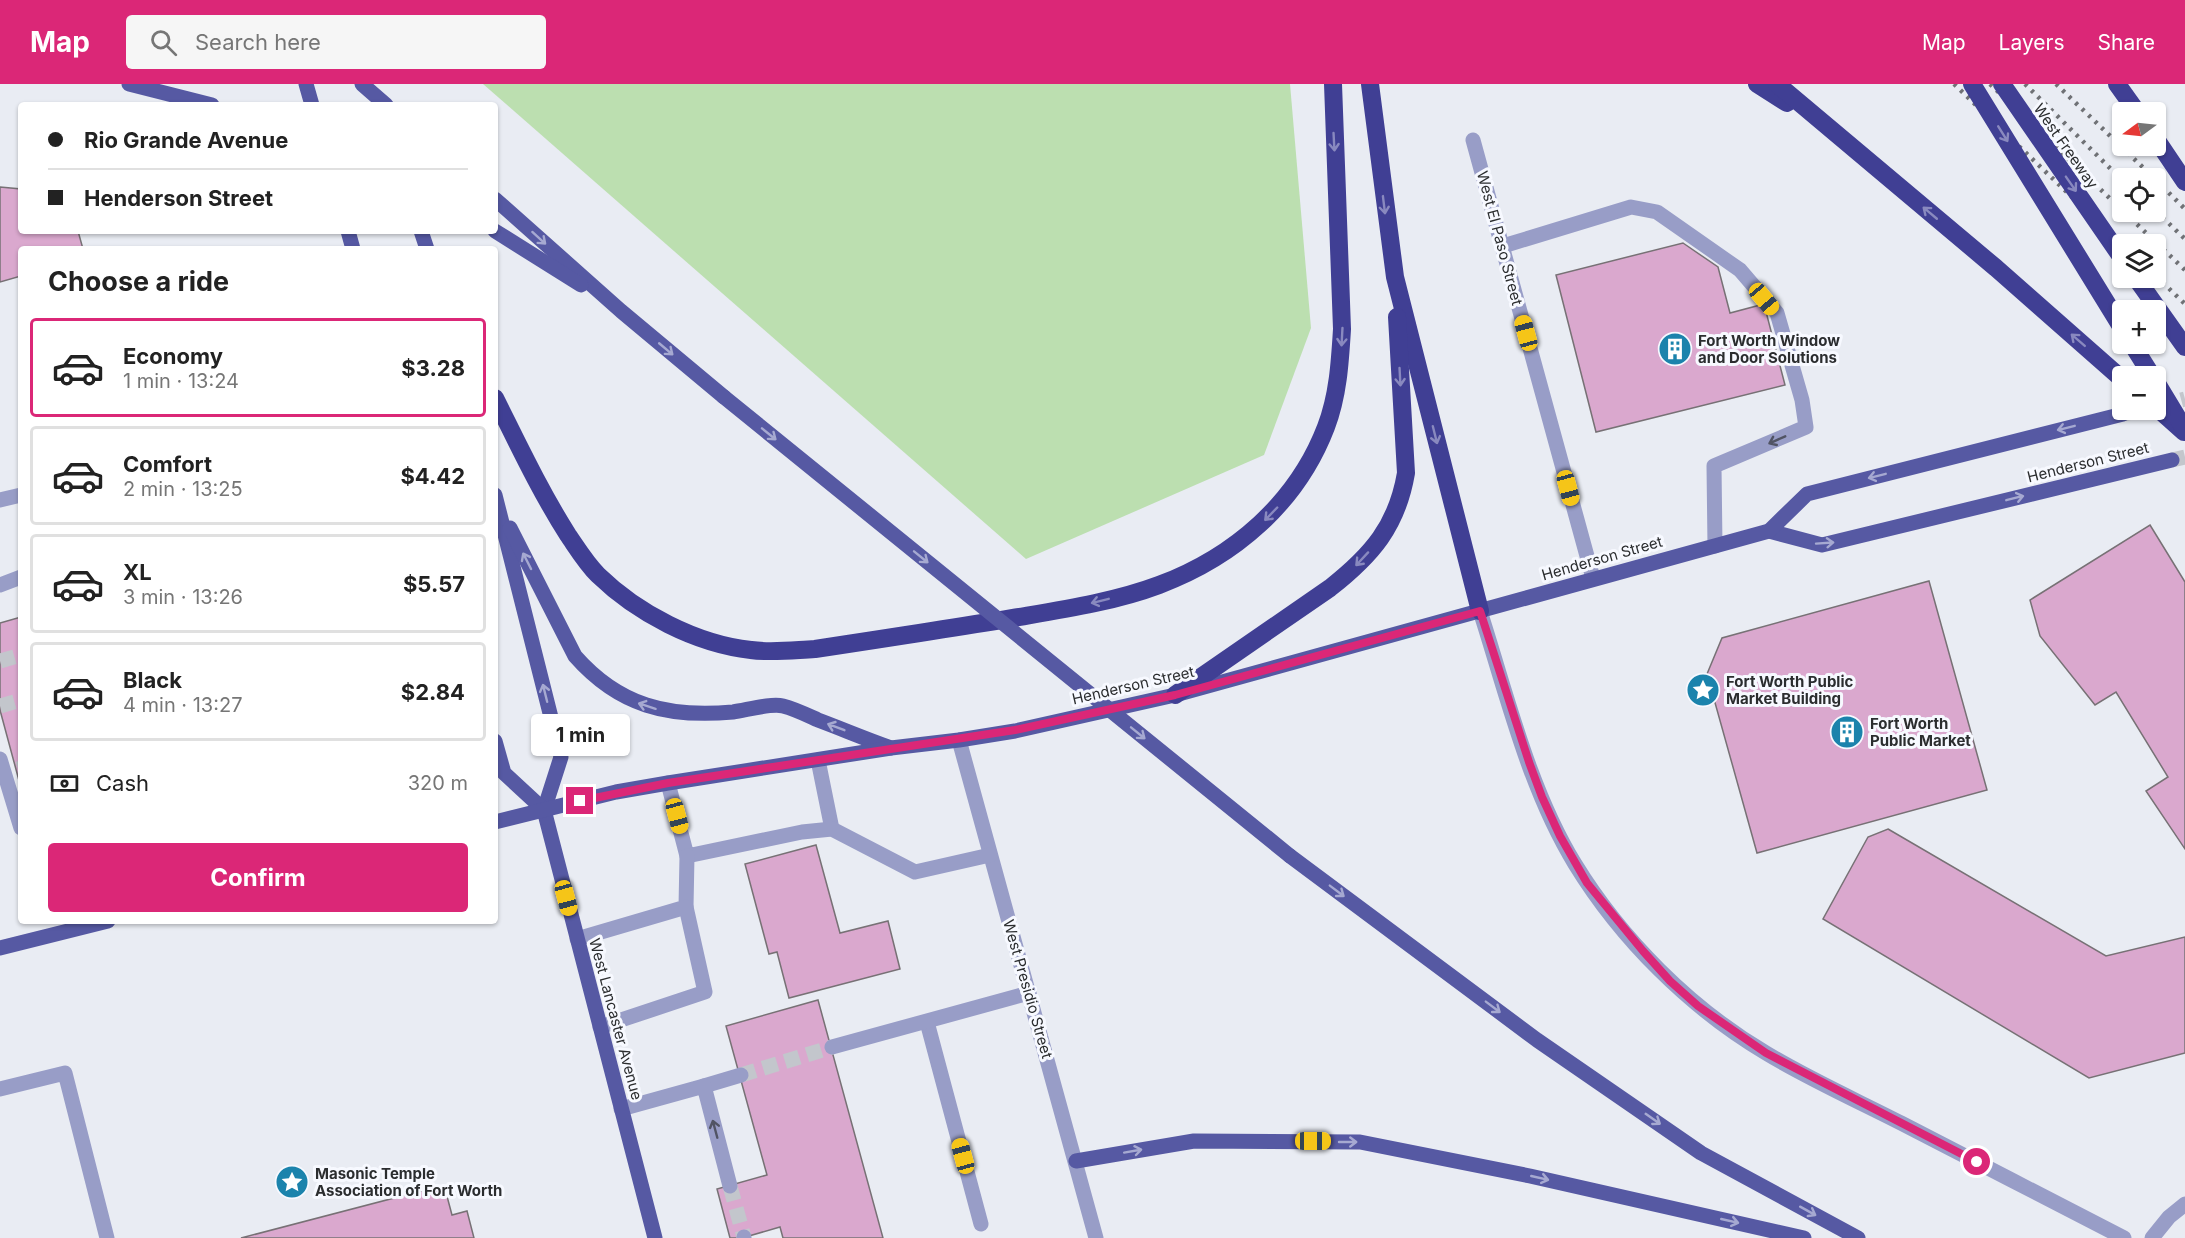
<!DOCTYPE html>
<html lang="en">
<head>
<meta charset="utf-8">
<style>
  :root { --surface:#fff; --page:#f6f6f6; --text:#222; --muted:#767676; --line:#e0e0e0; --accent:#db2777 }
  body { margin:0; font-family:Inter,sans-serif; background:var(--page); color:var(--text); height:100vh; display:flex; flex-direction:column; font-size:22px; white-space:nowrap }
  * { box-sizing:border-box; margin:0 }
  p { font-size:20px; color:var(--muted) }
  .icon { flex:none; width:33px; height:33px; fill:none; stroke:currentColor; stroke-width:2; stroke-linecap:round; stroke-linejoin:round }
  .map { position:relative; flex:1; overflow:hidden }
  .panel { position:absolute; left:18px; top:162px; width:480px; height:678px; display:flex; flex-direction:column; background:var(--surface); border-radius:6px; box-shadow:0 2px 4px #0004 }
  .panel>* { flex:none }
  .banner { position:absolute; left:18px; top:18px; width:480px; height:132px; border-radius:6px; box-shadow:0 2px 4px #0004; display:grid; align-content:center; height:132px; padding:0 30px; background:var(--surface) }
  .needle { width:39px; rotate:255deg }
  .buttons { position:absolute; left:2112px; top:18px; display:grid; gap:12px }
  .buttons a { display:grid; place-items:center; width:54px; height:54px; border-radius:6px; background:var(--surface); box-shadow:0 2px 4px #0004; font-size:30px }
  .end { position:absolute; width:27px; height:27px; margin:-14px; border:8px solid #db2777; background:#fff; box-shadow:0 0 0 3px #fff }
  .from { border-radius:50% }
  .bubble { position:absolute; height:42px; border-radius:6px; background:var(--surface); box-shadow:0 2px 4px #0004; font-size:20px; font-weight:700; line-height:42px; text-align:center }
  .car { position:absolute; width:18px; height:36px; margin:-18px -9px; border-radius:8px; box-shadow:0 0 4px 2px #0007; background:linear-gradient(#f5c518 24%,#345 0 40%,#f5c518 0 76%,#345 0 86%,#f5c518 0) }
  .banner b { display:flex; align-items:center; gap:21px; height:57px; font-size:22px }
  .banner b+b { border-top:2px solid var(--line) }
  .banner i { width:15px; height:15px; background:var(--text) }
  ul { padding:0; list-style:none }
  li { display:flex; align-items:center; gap:18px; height:99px; margin:0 12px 9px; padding:0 18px; border:3px solid var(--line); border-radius:6px }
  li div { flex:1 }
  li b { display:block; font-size:22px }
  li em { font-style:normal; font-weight:700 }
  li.current { border-color:var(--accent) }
  li>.icon { width:54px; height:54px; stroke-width:1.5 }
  h2 { padding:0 30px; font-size:27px; line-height:72px }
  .pay { display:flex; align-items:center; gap:15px; height:66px; padding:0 30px; font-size:22px }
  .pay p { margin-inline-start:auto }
  .cta { display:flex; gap:12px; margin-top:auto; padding:12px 30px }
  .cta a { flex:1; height:69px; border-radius:6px; background:var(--accent); color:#fff; font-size:24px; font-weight:700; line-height:69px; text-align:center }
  header { display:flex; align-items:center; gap:36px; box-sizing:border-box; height:84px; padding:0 30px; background:var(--accent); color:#fff }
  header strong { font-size:28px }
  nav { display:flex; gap:33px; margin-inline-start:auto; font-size:21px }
  .search { width:420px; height:54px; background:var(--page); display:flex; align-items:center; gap:15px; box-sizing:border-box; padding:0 21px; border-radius:6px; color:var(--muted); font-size:22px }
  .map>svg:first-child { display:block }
</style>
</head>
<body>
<header>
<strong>Map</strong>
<div class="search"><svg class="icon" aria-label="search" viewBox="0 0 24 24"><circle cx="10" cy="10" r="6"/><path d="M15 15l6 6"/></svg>Search here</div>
<nav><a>Map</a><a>Layers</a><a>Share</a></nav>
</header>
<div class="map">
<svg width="2185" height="1154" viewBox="0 0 2185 1154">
  <rect width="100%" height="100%" fill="#e9ecf3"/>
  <path fill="#bcdfb0" d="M483,0H1290L1311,244L1264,371L1026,475Z"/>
  <g fill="#daa8ce" stroke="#777175" stroke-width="1.5">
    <path d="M0,103L21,105V147H78L83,165H21V192L0,198Z"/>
    <path d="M1683,159L1718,183L1730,229L1764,220L1785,301L1596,348L1556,191Z"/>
    <path d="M2150,441L2185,498V765L2146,707L2168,693L2116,608L2095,621L2040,552L2030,516Z"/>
    <path d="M1929,497L1987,706L1757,769L1707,590L1722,554Z"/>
    <path d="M21,533V704L0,626V539Z"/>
    <path d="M1888,745L2106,872L2185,853V969L2089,994L1823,835L1868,753Z"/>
    <path d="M816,761L840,849L888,837L900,885L789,914L777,868L769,870L745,780Z"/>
    <path d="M818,916L883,1154H783L780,1143L742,1154H730L717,1105L767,1091L726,942Z"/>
    <path d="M444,1101L452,1131L467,1127L474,1154H241Z"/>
  </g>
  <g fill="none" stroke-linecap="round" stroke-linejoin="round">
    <g stroke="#c3c6cc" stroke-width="15" stroke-dasharray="15 8" stroke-linecap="butt">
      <path d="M0,577L21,571"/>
      <path d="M0,622L21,616"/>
      <path d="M18,685L21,684"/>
      <path d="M741,991L832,963"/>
      <path d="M730,1102L744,1153"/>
    </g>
    <g stroke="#c3c6cc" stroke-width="15" stroke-dasharray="15 8" stroke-linecap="butt">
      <path d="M2159,322L2185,315"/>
      <path d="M2123,330L2142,326"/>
      <path d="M2172,376L2185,373"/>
    </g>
    <g stroke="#989dc7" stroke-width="15">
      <path d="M1473,56L1593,494"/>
      <path d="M1503,162L1631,123L1657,128L1740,186L1777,229L1802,316L1806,343L1714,382L1715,462"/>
      <path d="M0,416L21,411"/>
      <path d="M0,501L21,493"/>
      <path d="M1480,527C1507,611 1529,705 1575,780C1621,855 1690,924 1766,969C1809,995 1856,1016 1901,1039C1975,1077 2050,1116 2124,1154"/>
      <path d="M959,656L1096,1154"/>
      <path d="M0,675L21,744"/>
      <path d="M818,676L832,745"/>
      <path d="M668,699L687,772L802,748L832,745L915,788L990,771"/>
      <path d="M577,855L686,823L687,772"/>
      <path d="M927,938L981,1140"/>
      <path d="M600,943L705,908L686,823"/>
      <path d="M832,963L1029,909"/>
      <path d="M704,1002L741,991"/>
      <path d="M0,1005L65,989L107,1154"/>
      <path d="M621,1025L704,1002L730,1102"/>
      <path d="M744,1153V1154"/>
      <path d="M2152,1154L2169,1133L2185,1120"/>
    </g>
    <g stroke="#5659a3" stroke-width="15">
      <path d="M129,0L212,21"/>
      <path d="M306,0L312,21"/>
      <path d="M495,115L621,227L724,313"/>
      <path d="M348,147L353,165"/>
      <path d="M421,147L427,165"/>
      <path d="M495,147L581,201"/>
      <path d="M495,411L561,673L544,726L655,1154"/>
      <path d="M510,444L575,572C619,622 668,634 733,628C747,626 771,619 783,622C795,625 807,631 818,636C842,645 866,655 891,664"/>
      <path d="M1769,447L1822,461L2172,376"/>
      <path d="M495,657L504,689L544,726"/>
      <path d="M495,738L616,708L668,699L891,664L959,656L1015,647L1175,611L1769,447L1807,410L2123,330"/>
      <path d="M1290,772L1537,956L1701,1069L1858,1154"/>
      <path d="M0,864L108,837"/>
      <path d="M1076,1077L1194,1057L1360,1058L1530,1092L1804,1154"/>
    </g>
    <g stroke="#403f94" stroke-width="18">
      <path d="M1370,0L1395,193L1480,527"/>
      <path d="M1757,0L1787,19"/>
      <path d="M1777,0L1996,184L2122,295"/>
      <path d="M2117,0L2137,28"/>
      <path d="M2156,55L2185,98"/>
      <path d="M2136,194L2185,263"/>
      <path d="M2132,260L2152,292"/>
      <path d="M495,314C518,360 540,407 568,451C577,464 586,479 598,491C637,529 696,560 751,566C772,569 794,566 815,565C881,555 947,545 1013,534C1060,526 1114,518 1159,501C1234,473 1297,419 1326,343C1338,312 1340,278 1342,245L1333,0"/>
      <path d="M2156,323L2184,348"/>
      <path d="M1175,611L1330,504C1372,471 1397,442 1406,389L1397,233"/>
    </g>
    <g stroke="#6f7175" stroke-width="4.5" stroke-dasharray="3 6" stroke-linecap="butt">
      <path d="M1954,0L2122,161"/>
      <path d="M1990,0L2122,126"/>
      <path d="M2025,0L2122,96"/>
      <path d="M2056,0L2154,94"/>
      <path d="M2156,96L2185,125"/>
      <path d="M2156,127L2185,155"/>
      <path d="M2124,128L2185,186"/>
      <path d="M2156,192L2185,220"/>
    </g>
    <g stroke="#5659a3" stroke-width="15">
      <path d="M362,0L386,21"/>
      <path d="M724,313L1290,772"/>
    </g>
    <g stroke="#403f94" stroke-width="18">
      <path d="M1972,0L2122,244"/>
      <path d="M2002,0L2122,174"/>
      <path d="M2156,298L2185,346"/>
    </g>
  </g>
  <defs><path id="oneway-shaft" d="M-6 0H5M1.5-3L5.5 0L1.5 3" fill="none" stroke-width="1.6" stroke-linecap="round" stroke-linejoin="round" transform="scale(1.5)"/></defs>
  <g stroke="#8989bf">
    <use href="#oneway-shaft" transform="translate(2003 50) rotate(58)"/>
    <use href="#oneway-shaft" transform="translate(1334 58) rotate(87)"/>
    <use href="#oneway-shaft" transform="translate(2071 100) rotate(55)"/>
    <use href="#oneway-shaft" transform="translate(1384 121) rotate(83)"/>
    <use href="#oneway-shaft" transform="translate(1930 129) rotate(-140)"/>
    <use href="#oneway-shaft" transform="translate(1342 253) rotate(93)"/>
    <use href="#oneway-shaft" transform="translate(2078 256) rotate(-139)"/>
    <use href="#oneway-shaft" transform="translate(1400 293) rotate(87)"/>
    <use href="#oneway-shaft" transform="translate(1435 351) rotate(76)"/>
    <use href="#oneway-shaft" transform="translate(1271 430) rotate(134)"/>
    <use href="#oneway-shaft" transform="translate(1362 475) rotate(133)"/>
    <use href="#oneway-shaft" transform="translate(1100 517) rotate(166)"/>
  </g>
  <g stroke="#a6a9d1">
    <use href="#oneway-shaft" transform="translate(539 154) rotate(42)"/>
    <use href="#oneway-shaft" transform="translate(666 265) rotate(40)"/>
    <use href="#oneway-shaft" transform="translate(2066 344) rotate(166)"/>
    <use href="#oneway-shaft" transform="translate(769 350) rotate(39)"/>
    <use href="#oneway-shaft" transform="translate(1877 392) rotate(166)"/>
    <use href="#oneway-shaft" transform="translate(2015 414) rotate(-14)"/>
    <use href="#oneway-shaft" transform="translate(1825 459) rotate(-4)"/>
    <use href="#oneway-shaft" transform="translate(921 473) rotate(39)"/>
    <use href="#oneway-shaft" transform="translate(527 477) rotate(-117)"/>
    <use href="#oneway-shaft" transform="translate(545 609) rotate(-104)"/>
    <use href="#oneway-shaft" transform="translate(647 622) rotate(-162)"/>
    <use href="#oneway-shaft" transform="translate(836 643) rotate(-159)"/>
    <use href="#oneway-shaft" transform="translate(1138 649) rotate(39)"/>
    <use href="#oneway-shaft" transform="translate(1337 807) rotate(37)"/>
    <use href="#oneway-shaft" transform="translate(1493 923) rotate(37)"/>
    <use href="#oneway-shaft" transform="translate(1653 1035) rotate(35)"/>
    <use href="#oneway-shaft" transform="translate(1348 1058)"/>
    <use href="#oneway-shaft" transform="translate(1133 1067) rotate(-10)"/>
    <use href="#oneway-shaft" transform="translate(1540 1094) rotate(13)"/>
    <use href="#oneway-shaft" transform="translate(1808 1127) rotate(29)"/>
    <use href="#oneway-shaft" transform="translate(1730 1137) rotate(13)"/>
  </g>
  <g stroke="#515464">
    <use href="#oneway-shaft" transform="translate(1777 356) rotate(156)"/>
    <use href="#oneway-shaft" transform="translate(715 1045) rotate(-105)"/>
  </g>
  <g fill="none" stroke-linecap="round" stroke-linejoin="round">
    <path stroke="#db2777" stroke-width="8" d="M580,717L668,699L1015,646L1175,611L1480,527L1529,678L1542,713L1560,752L1587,799L1643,867L1670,897L1698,922L1766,969L1977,1078"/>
  </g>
  <defs>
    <g id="building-disc" transform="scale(1.725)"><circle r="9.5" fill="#1b83ac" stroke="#f7f9ff"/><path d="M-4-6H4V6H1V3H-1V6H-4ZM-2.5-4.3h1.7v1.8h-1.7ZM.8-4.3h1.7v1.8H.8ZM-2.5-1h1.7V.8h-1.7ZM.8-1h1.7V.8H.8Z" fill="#fff"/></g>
    <g id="sight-disc" transform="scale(1.725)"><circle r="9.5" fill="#1b83ac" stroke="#f7f9ff"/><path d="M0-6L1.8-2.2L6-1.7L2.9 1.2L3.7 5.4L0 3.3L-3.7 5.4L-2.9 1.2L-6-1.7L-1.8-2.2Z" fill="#fff"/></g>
  </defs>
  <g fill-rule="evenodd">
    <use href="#building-disc" x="1675" y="265"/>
    <use href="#sight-disc" x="1703" y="606"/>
    <use href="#building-disc" x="1847" y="648"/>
    <use href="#sight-disc" x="292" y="1098"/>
  </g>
  <g text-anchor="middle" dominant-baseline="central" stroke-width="6" stroke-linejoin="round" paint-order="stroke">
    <g font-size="15" fill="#2b2d2f" stroke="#f7f9ff">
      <text transform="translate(2066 62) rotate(55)">West Freeway</text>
      <text transform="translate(1500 154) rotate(75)">West El Paso Street</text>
      <text transform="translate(2088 378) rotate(-14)">Henderson Street</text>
      <text transform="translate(1602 474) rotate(-16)">Henderson Street</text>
      <text transform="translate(1133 601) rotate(-13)">Henderson Street</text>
      <text transform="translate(1028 905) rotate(74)">West Presidio Street</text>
      <text transform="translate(616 935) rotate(75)">West Lancaster Avenue</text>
    </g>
    <g font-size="15" font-weight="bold" fill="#2b2d2f" stroke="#f7f9ff" text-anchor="start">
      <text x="1698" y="256">Fort Worth Window<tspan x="1698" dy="17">and Door Solutions</tspan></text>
      <text x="1726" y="597">Fort Worth Public<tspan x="1726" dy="17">Market Building</tspan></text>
      <text x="1870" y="639">Fort Worth<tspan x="1870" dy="17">Public Market</tspan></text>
      <text x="315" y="1089">Masonic Temple<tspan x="315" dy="17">Association of Fort Worth</tspan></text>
    </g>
  </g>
</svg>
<div class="buttons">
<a><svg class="needle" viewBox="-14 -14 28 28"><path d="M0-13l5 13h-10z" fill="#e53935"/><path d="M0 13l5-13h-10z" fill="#767676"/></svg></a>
<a><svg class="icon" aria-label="locate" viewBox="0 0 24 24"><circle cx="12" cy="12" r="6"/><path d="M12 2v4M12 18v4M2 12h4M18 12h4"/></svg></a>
<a><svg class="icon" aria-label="layers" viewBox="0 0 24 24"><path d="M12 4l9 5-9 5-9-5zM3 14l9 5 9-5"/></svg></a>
<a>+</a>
<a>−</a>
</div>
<i class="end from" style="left:1977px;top:1078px"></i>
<i class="end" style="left:580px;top:717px"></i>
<div class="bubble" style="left:531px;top:630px;width:99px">1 min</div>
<i class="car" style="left:1764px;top:215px;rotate:140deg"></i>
<i class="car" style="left:1526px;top:249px;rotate:345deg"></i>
<i class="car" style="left:1568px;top:404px;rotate:165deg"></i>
<i class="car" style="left:677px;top:732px;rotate:165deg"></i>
<i class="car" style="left:566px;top:814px;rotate:165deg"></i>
<i class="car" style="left:1313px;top:1057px;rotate:90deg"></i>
<i class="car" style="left:963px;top:1072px;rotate:345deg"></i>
<div class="banner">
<b><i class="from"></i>Rio Grande Avenue</b>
<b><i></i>Henderson Street</b>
</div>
<section class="panel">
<h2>Choose a ride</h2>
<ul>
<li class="current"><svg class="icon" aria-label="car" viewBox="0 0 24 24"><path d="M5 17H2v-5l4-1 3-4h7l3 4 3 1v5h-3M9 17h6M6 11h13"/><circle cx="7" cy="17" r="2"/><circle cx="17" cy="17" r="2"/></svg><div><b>Economy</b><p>1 min · 13:24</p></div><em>$3.28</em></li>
<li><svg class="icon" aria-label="car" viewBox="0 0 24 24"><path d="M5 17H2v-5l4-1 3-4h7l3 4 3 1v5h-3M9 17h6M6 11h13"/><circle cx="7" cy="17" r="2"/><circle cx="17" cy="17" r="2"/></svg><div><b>Comfort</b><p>2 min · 13:25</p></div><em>$4.42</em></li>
<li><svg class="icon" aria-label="car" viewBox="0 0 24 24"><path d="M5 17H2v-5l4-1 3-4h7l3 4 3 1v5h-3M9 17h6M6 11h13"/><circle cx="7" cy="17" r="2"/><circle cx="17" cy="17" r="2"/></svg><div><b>XL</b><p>3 min · 13:26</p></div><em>$5.57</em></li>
<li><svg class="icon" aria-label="car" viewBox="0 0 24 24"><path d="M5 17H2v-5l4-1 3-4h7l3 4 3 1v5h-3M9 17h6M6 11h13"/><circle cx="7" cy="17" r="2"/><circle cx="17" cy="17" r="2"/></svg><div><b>Black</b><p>4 min · 13:27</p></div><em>$2.84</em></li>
</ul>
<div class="pay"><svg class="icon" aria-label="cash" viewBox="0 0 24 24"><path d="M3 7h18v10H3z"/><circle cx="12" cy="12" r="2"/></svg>Cash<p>320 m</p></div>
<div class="cta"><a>Confirm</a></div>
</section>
</div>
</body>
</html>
